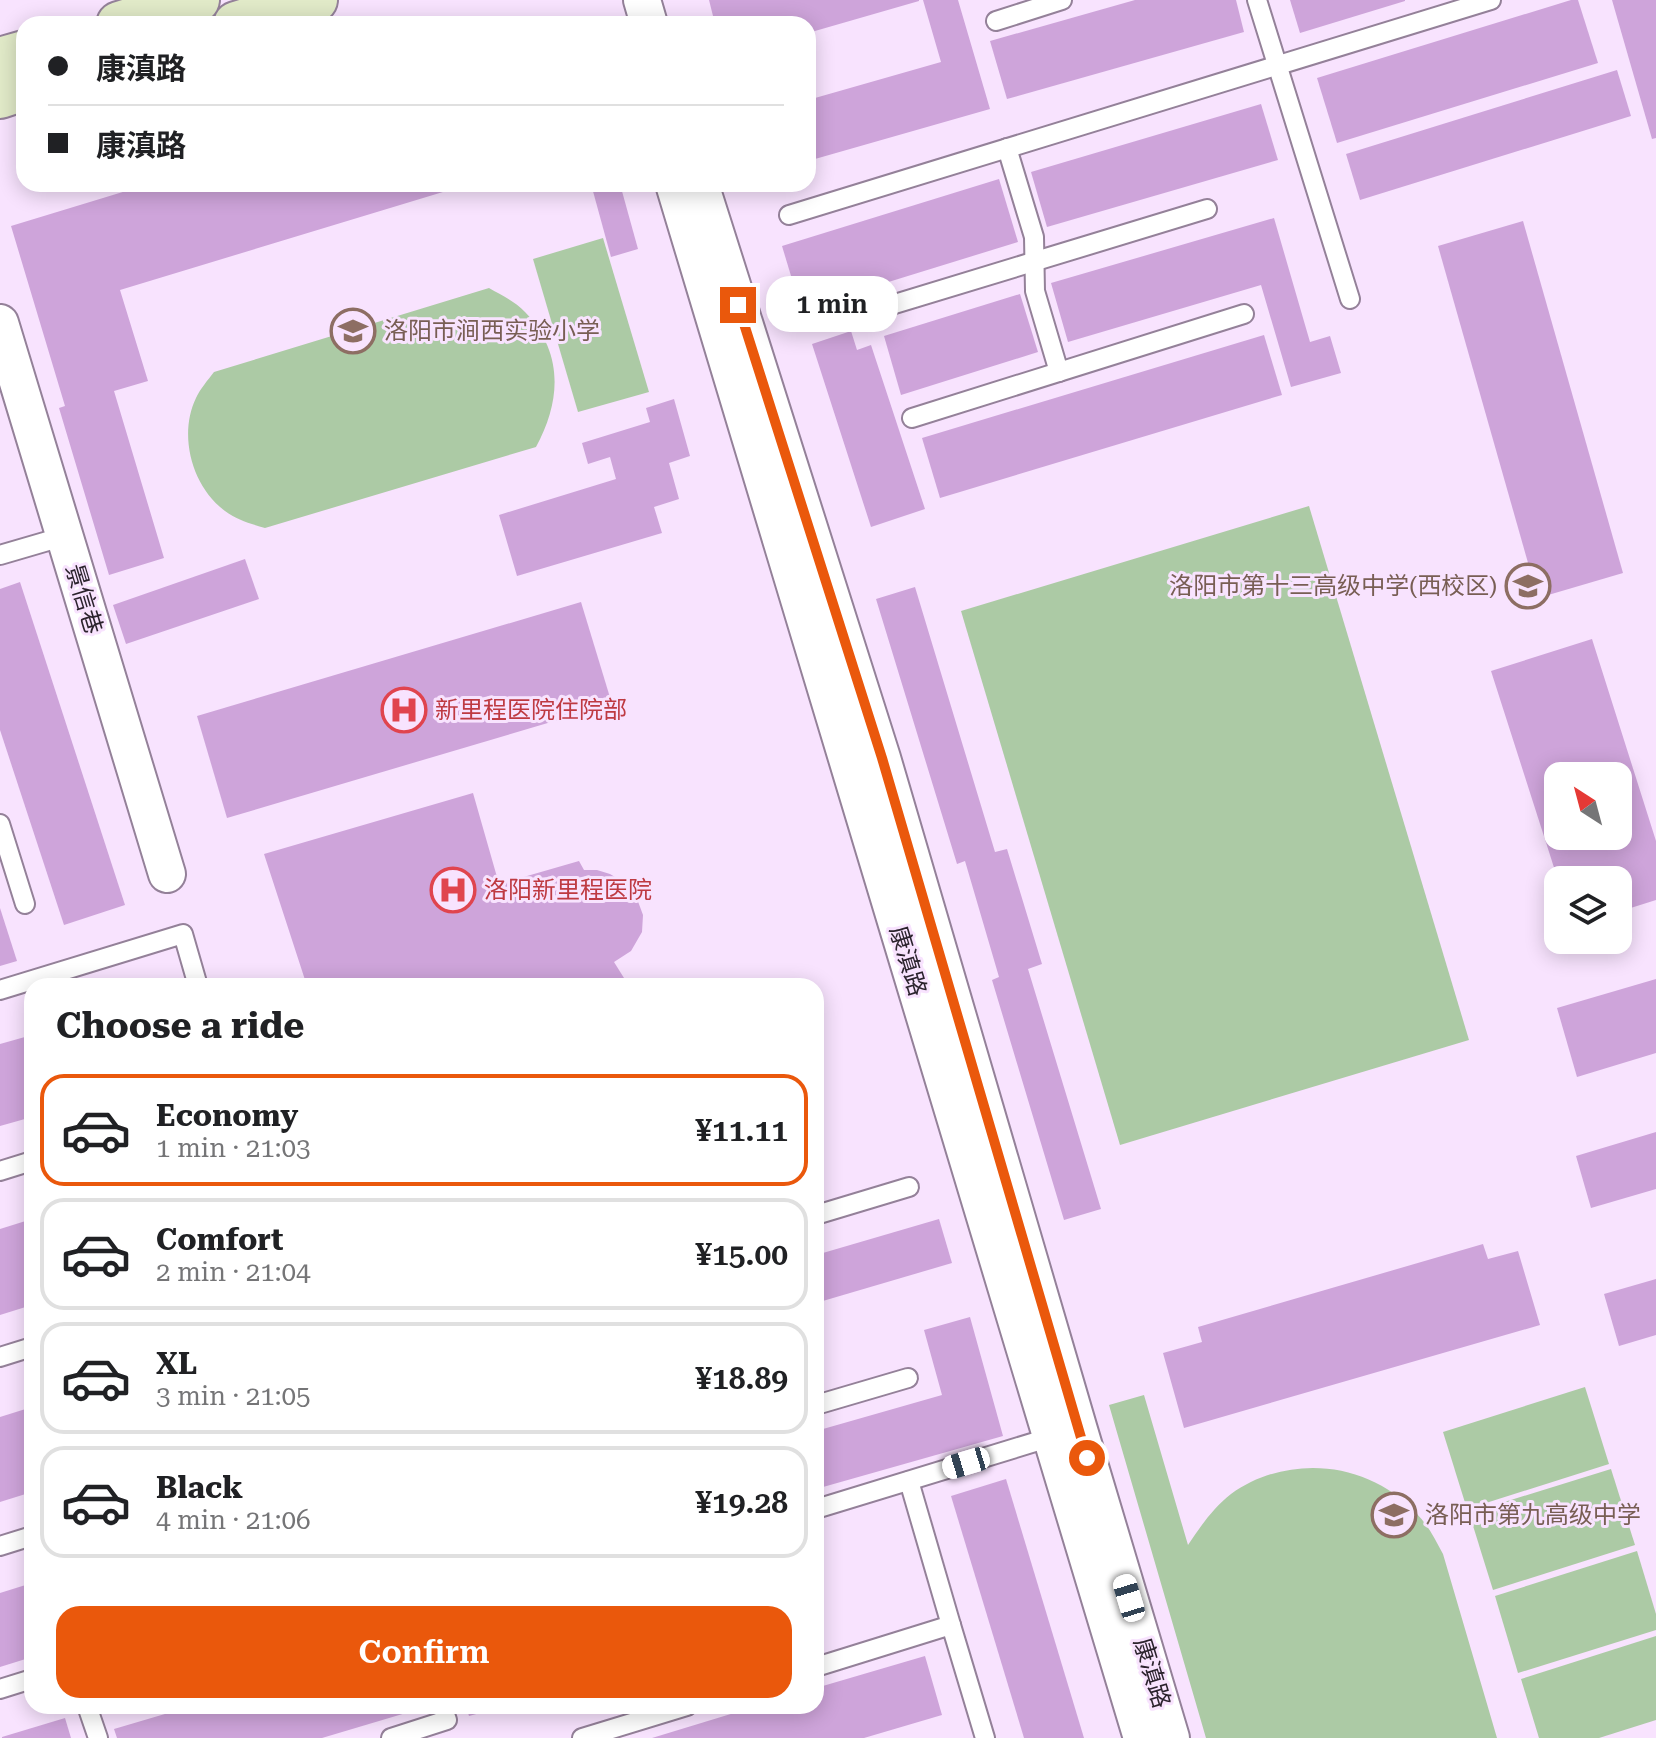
<!DOCTYPE html>
<html lang="en">
<head>
<meta charset="utf-8">
<style>
  :root { --surface:#fff; --page:#f2f2f2; --text:#202124; --muted:#757577; --line:#e0e0e0; --accent:#ea580c }
  body { margin:0; font-family:"Roboto Serif","Noto Sans SC",serif; background:var(--page); color:var(--text); height:100vh; display:flex; flex-direction:column; font-size:30px; white-space:nowrap }
  * { box-sizing:border-box; margin:0 }
  p { font-size:26px; color:var(--muted) }
  .icon { flex:none; width:44px; height:44px; fill:none; stroke:currentColor; stroke-width:2; stroke-linecap:round; stroke-linejoin:round }
  .map { position:relative; flex:1; overflow:hidden }
  .panel { position:absolute; left:24px; top:978px; width:800px; height:736px; display:flex; flex-direction:column; background:var(--surface); border-radius:24px; box-shadow:0 4px 20px #0003 }
  .panel>* { flex:none }
  .guide { position:absolute; left:16px; top:16px; width:800px; height:176px; border-radius:24px; box-shadow:0 4px 20px #0003; display:grid; align-content:center; height:176px; padding:0 32px; background:var(--surface) }
  .needle { width:52px; rotate:324deg }
  .fabs { position:absolute; left:1544px; top:762px; display:grid; gap:16px }
  .fabs a { display:grid; place-items:center; width:88px; height:88px; border-radius:16px; background:var(--surface); box-shadow:0 4px 20px #0003; font-size:40px }
  .end { position:absolute; width:36px; height:36px; margin:-18px; border:10px solid #ea580c; background:#fff; box-shadow:0 0 0 4px #fff }
  .from { border-radius:50% }
  .bubble { position:absolute; height:56px; border-radius:24px; background:var(--surface); box-shadow:0 4px 20px #0003; font-size:26px; font-weight:600; line-height:56px; text-align:center }
  .car { position:absolute; width:24px; height:48px; margin:-24px -12px; border-radius:10px; box-shadow:0 0 6px 2px #0007; background:linear-gradient(#fff 24%,#345 0 40%,#fff 0 76%,#345 0 86%,#fff 0) }
  .guide b { display:flex; align-items:center; gap:28px; height:76px; font-size:30px }
  .guide b+b { border-top:2px solid var(--line) }
  .guide i { width:20px; height:20px; background:var(--text) }
  ul { padding:0; list-style:none }
  li { display:flex; align-items:center; gap:24px; height:112px; margin:0 16px 12px; padding:0 16px; border:4px solid var(--line); border-radius:24px }
  li div { flex:1 }
  li b { display:block; font-size:30px }
  li em { font-style:normal; font-weight:600 }
  li.current { border-color:var(--accent) }
  li>.icon { width:72px; height:72px; stroke-width:1.5 }
  h2 { padding:0 32px; font-size:36px; line-height:96px }
  .primary-button { display:flex; gap:16px; margin-top:auto; padding:16px 32px }
  .primary-button a { flex:1; height:92px; border-radius:24px; background:var(--accent); color:#fff; font-size:32px; font-weight:600; line-height:92px; text-align:center }
  .map>svg:first-child { display:block }
</style>
</head>
<body>
<div class="map">
<svg width="1656" height="1738" viewBox="0 0 1656 1738">
  <rect width="100%" height="100%" fill="#f8e3fe"/>
  <g fill="#accaa5">
    <path d="M603,238L649,392L578,412L533,259Z"/>
    <path d="M489,288C501,295 515,301 525,312C564,353 561,401 536,447L265,528C251,524 237,520 225,511C192,487 178,435 196,398C200,389 208,380 214,372Z"/>
    <path d="M1309,506L1469,1040L1120,1145L961,611Z"/>
    <path d="M1585,1387L1609,1464L1467,1509L1443,1432Z"/>
    <path d="M1144,1395L1188,1545C1200,1527 1213,1508 1231,1494C1288,1453 1369,1461 1416,1513C1428,1525 1435,1539 1443,1554L1497,1738H1206L1109,1405Z"/>
    <path d="M1611,1469L1635,1545L1493,1590L1469,1513Z"/>
    <path d="M1637,1551L1656,1614V1630L1518,1673L1495,1596Z"/>
    <path d="M1656,1636V1720L1599,1738H1539L1521,1679Z"/>
  </g>
  <g fill="#cea4da" fill-rule="evenodd">
    <path d="M709,0H919V1L808,33V24H715Z"/>
    <path d="M923,0H958L990,109L808,161V100L941,62Z"/>
    <path d="M1135,0H1236L1244,32L1007,99L990,41Z"/>
    <path d="M1290,0H1405V1L1300,33Z"/>
    <path d="M1571,0H1578L1598,63L1337,143L1317,78Z"/>
    <path d="M1612,0H1656V138L1652,139Z"/>
    <path d="M1617,70L1631,116L1360,200L1346,154Z"/>
    <path d="M1261,104L1278,160L1047,227L1031,172Z"/>
    <path d="M999,179L1018,242L801,309L782,246Z"/>
    <path d="M149,184L466,185L120,290L148,381L114,391L164,558L109,575L59,408L65,406L11,226Z"/>
    <path d="M591,184H620L638,249L611,257Z"/>
    <path d="M1274,218L1310,342L1330,336L1341,373L1291,387L1261,285L1068,342L1051,283Z"/>
    <path d="M1523,221L1623,573L1538,598L1438,246Z"/>
    <path d="M1020,294L1038,352L901,395L884,336Z"/>
    <path d="M851,331L857,350L871,345L925,509L871,527L812,344Z"/>
    <path d="M1264,335L1282,395L940,498L922,438Z"/>
    <path d="M674,399L690,456L669,463L679,499L654,507L662,533L517,576L499,515L616,479L610,457L588,464L582,443L650,422L646,408Z"/>
    <path d="M245,559L259,599L126,644L113,605Z"/>
    <path d="M20,582L125,905L64,925L0,730V589Z"/>
    <path d="M915,587L995,852L1007,849L1042,964L1028,969L1101,1209L1064,1220L992,980L999,977L965,861L957,864L876,599Z"/>
    <path d="M581,602L612,704L227,818L197,716Z"/>
    <path d="M1592,639L1656,841V900L1618,912V880H1558L1491,671ZM1558,776H1618V836H1558Z"/>
    <path d="M473,793L499,884L579,861L584,870H597L610,874L625,883L636,896L643,915L642,932L631,951L614,962L629,986H307L264,854Z"/>
    <path d="M0,908L17,961L0,966Z"/>
    <path d="M1656,979V1053L1577,1077L1557,1008Z"/>
    <path d="M32,1035V1117L0,1126V1044Z"/>
    <path d="M1656,1132V1189L1591,1208L1576,1156Z"/>
    <path d="M32,1219V1305L0,1315V1229Z"/>
    <path d="M939,1219L952,1263L816,1303V1255Z"/>
    <path d="M1483,1244L1488,1259L1518,1251L1540,1325L1184,1428L1163,1353L1202,1342L1198,1327Z"/>
    <path d="M1656,1279V1335L1619,1346L1604,1294Z"/>
    <path d="M970,1317L1003,1436L816,1489V1431L942,1395L924,1330Z"/>
    <path d="M32,1407V1492L0,1502V1417Z"/>
    <path d="M1006,1479L1084,1738H1024L951,1496Z"/>
    <path d="M32,1583V1657L0,1667V1593Z"/>
    <path d="M925,1656L942,1715L864,1738H652L757,1706H816V1688Z"/>
    <path d="M192,1706H426V1707L322,1738H117L114,1729Z"/>
    <path d="M466,1706H502V1707L469,1716Z"/>
    <path d="M65,1718L71,1738H2V1737Z"/>
  </g>
  <g fill="none" stroke-linecap="round" stroke-linejoin="round">
    <g stroke="#948199" stroke-width="22">
      <g id="service">
        <path d="M1257,0L1350,299"/>
        <path d="M996,21L1062,0"/>
        <path d="M1007,148L1034,237L1035,291L1059,372"/>
        <path d="M789,215L1491,0"/>
        <path d="M865,313L1207,209"/>
        <path d="M912,418L1244,314"/>
        <path d="M0,555L65,536"/>
        <path d="M0,824L25,904"/>
        <path d="M0,990L183,934L198,986"/>
        <path d="M0,1171L32,1161"/>
        <path d="M816,1215L909,1187"/>
        <path d="M0,1357L32,1347"/>
        <path d="M816,1405L908,1378"/>
        <path d="M909,1481L951,1625"/>
        <path d="M816,1509L1058,1435"/>
        <path d="M0,1546L32,1536"/>
        <path d="M816,1667L951,1625L985,1738"/>
        <path d="M0,1689L32,1679"/>
        <path d="M87,1706L98,1738"/>
        <path d="M391,1738L447,1720L442,1706"/>
        <path d="M582,1738L687,1706"/>
      </g>
    </g>
    <g stroke="#948199" stroke-width="40">
      <g id="minor">
        <path d="M642,0L649,24"/>
        <path d="M674,184L1142,1738"/>
        <path d="M700,184L882,758L1079,1430L1171,1738"/>
        <path d="M0,323L167,874"/>
      </g>
    </g>
    <g stroke="#948199" stroke-width="48">
      <g id="secondary">
        <path d="M119,24L197,0"/>
        <path d="M236,24L315,0"/>
        <path d="M0,60L24,53"/>
        <path d="M0,96L24,88"/>
      </g>
    </g>
    <use href="#service" stroke="#fff" stroke-width="18"/>
    <use href="#minor" stroke="#fff" stroke-width="36"/>
    <use href="#secondary" stroke="#e1eac8" stroke-width="44"/>
  </g>
  <g fill="none" stroke-linecap="round" stroke-linejoin="round">
    <path stroke="#ea580c" stroke-width="10" d="M738,305L882,758L1087,1458"/>
  </g>
  <defs>
    <g id="school-ring" transform="scale(2.3)"><circle r="9.5" fill="#f8e3fe" stroke="#8d6e63" stroke-width="1.5"/><path d="M0-5L7-2L0 1L-7-2ZM-4 1L0 2.5L4 1V4Q0 6-4 4Z" fill="#8d6e63"/></g>
    <g id="hospital-ring" transform="scale(2.3)"><circle r="9.5" fill="#f8e3fe" stroke="#e0444e" stroke-width="1.5"/><path d="M-5-5h3v3.5h4V-5h3V5h-3V1.5h-4V5h-3Z" fill="#e0444e"/></g>
  </defs>
  <g fill-rule="evenodd">
    <use href="#school-ring" x="353" y="331"/>
    <use href="#school-ring" x="1528" y="586"/>
    <use href="#hospital-ring" x="404" y="710"/>
    <use href="#hospital-ring" x="453" y="890"/>
    <use href="#school-ring" x="1394" y="1515"/>
  </g>
  <g text-anchor="middle" dominant-baseline="central" stroke-width="6" stroke-linejoin="round" paint-order="stroke">
    <g font-size="24" fill="#785e54" stroke="#f8e3fe" text-anchor="start">
      <text x="384" y="331">洛阳市涧西实验小学</text>
      <text x="1497" y="586" text-anchor="end">洛阳市第十三高级中学(西校区)</text>
      <text x="1425" y="1515">洛阳市第九高级中学</text>
    </g>
    <g font-size="24" fill="#2b232d" stroke="#f8e3fe">
      <text transform="translate(84 599) rotate(73)">景信巷</text>
      <text transform="translate(908 961) rotate(73)">康滇路</text>
      <text transform="translate(1152 1673) rotate(73)">康滇路</text>
    </g>
    <g font-size="24" fill="#be3a42" stroke="#f8e3fe" text-anchor="start">
      <text x="435" y="710">新里程医院住院部</text>
      <text x="484" y="890">洛阳新里程医院</text>
    </g>
  </g>
</svg>
<div class="fabs">
<a><svg class="needle" viewBox="-14 -14 28 28"><path d="M0-13l5 13h-10z" fill="#e53935"/><path d="M0 13l5-13h-10z" fill="#757577"/></svg></a>
<a><svg class="icon" aria-label="layers" viewBox="0 0 24 24"><path d="M12 4l9 5-9 5-9-5zM3 14l9 5 9-5"/></svg></a>
</div>
<i class="end from" style="left:1087px;top:1458px"></i>
<i class="end" style="left:738px;top:305px"></i>
<div class="bubble" style="left:766px;top:276px;width:132px">1 min</div>
<i class="car" style="left:966px;top:1463px;rotate:253deg"></i>
<i class="car" style="left:1129px;top:1598px;rotate:343deg"></i>
<div class="guide">
<b><i class="from"></i>康滇路</b>
<b><i></i>康滇路</b>
</div>
<section class="panel">
<h2>Choose a ride</h2>
<ul>
<li class="current"><svg class="icon" aria-label="car" viewBox="0 0 24 24"><path d="M5 17H2v-5l4-1 3-4h7l3 4 3 1v5h-3M9 17h6M6 11h13"/><circle cx="7" cy="17" r="2"/><circle cx="17" cy="17" r="2"/></svg><div><b>Economy</b><p>1 min · 21:03</p></div><em>¥11.11</em></li>
<li><svg class="icon" aria-label="car" viewBox="0 0 24 24"><path d="M5 17H2v-5l4-1 3-4h7l3 4 3 1v5h-3M9 17h6M6 11h13"/><circle cx="7" cy="17" r="2"/><circle cx="17" cy="17" r="2"/></svg><div><b>Comfort</b><p>2 min · 21:04</p></div><em>¥15.00</em></li>
<li><svg class="icon" aria-label="car" viewBox="0 0 24 24"><path d="M5 17H2v-5l4-1 3-4h7l3 4 3 1v5h-3M9 17h6M6 11h13"/><circle cx="7" cy="17" r="2"/><circle cx="17" cy="17" r="2"/></svg><div><b>XL</b><p>3 min · 21:05</p></div><em>¥18.89</em></li>
<li><svg class="icon" aria-label="car" viewBox="0 0 24 24"><path d="M5 17H2v-5l4-1 3-4h7l3 4 3 1v5h-3M9 17h6M6 11h13"/><circle cx="7" cy="17" r="2"/><circle cx="17" cy="17" r="2"/></svg><div><b>Black</b><p>4 min · 21:06</p></div><em>¥19.28</em></li>
</ul>
<div class="primary-button"><a>Confirm</a></div>
</section>
</div>
</body>
</html>
